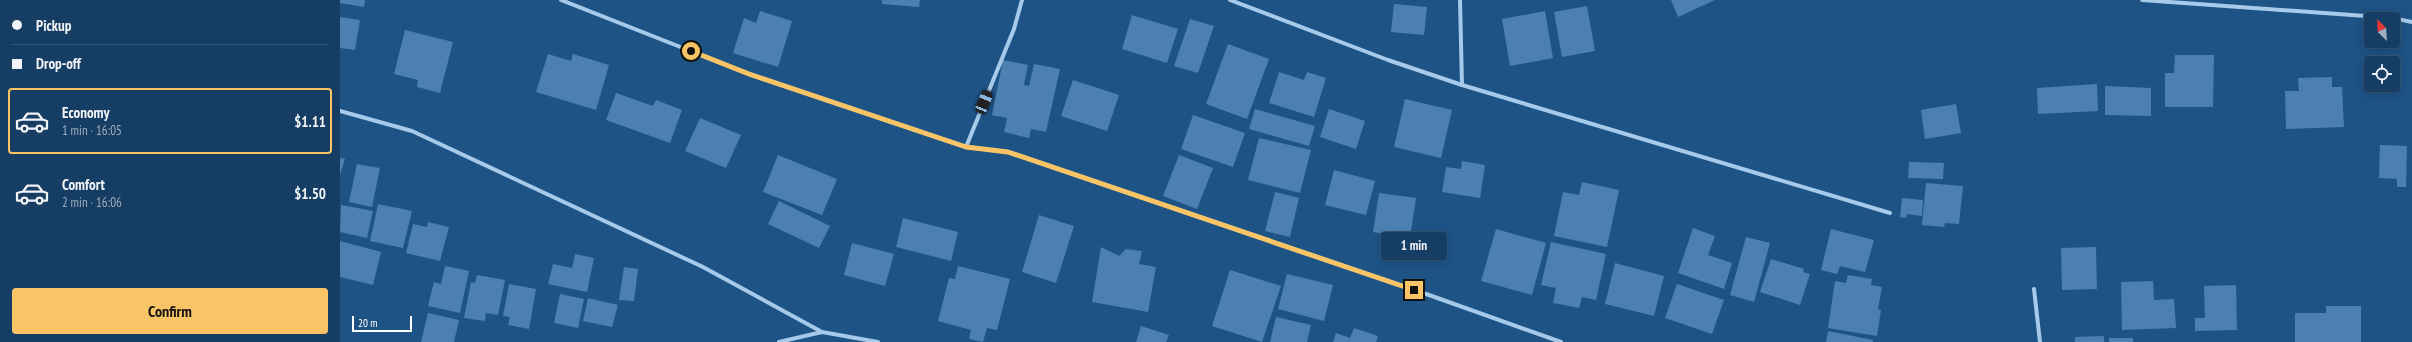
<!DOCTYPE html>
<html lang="en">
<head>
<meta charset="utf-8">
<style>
  :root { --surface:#163e64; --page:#1f456a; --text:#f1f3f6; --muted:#9eaebf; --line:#355778; --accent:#f9c466 }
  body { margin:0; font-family:"PT Sans Narrow",sans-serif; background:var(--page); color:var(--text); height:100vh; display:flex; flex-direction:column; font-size:15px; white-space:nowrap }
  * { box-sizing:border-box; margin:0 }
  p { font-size:13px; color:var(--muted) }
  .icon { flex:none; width:22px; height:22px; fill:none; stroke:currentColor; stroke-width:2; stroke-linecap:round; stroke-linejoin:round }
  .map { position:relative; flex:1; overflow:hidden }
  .drawer { display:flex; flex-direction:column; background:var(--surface); width:340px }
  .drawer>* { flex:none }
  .guide { display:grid; align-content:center; height:88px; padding:0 12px; background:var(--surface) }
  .needle { width:26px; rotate:336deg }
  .buttons { position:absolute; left:2024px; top:12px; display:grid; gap:8px }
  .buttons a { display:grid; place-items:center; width:36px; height:36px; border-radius:4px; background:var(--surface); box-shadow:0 2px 10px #0003,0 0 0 1px var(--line); font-size:20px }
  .scale { position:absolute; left:12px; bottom:10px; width:60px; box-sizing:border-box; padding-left:4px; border:2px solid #fff; border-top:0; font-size:11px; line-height:14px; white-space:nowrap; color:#fff; -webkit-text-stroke:3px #1e5386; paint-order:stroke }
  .end { position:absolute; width:18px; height:18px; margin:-9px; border:5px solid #f9c466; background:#111; box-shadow:0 0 0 2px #111 }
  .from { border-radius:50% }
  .bubble { position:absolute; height:28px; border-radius:4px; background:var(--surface); box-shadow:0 2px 10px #0003,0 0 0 1px var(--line); font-size:13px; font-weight:700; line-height:28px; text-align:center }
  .car { position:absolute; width:12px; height:24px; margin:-12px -6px; border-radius:5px; box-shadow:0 0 3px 1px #0007; background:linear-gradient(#222 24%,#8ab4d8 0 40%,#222 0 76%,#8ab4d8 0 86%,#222 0) }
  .guide b { display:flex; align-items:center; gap:14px; height:38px; font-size:15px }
  .guide b+b { border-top:1px solid var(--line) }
  .guide i { width:10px; height:10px; background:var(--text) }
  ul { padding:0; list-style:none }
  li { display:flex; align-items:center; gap:12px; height:66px; margin:0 8px 6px; padding:0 4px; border:2px solid transparent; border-radius:4px }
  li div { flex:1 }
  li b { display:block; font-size:15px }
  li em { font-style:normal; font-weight:700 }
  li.current { border-color:var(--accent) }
  li>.icon { width:36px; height:36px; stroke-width:1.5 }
  .cta { display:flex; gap:8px; margin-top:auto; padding:8px 12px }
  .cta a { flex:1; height:46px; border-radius:4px; background:var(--accent); color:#111; font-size:16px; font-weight:700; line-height:46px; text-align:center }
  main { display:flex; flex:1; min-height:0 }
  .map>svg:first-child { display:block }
</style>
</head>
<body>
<main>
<section class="drawer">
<div class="guide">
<b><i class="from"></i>Pickup</b>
<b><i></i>Drop-off</b>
</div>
<ul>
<li class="current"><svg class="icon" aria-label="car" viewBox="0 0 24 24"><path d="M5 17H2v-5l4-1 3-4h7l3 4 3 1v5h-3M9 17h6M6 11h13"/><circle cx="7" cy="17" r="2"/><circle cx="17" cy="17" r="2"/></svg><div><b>Economy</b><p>1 min · 16:05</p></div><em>$1.11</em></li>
<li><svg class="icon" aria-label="car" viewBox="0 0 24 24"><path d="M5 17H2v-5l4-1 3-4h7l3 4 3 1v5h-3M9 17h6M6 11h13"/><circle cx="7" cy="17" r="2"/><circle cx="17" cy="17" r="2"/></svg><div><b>Comfort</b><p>2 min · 16:06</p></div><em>$1.50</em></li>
</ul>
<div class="cta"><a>Confirm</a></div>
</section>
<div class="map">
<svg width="2072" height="342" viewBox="0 0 2072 342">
  <rect width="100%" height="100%" fill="#1e5386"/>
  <g fill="#4b80b1">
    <path d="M0,0H25L24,7L0,3Z"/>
    <path d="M542,0H580L579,7L542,4Z"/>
    <path d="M1331,0H1375L1338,17Z"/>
    <path d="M1054,4L1087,7L1084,35L1051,32Z"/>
    <path d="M1247,6L1255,51L1222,57L1214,12Z"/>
    <path d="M420,11L452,21L438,67L393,53L404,18L416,23Z"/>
    <path d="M1205,11L1213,58L1170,66L1162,19Z"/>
    <path d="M792,15L838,29L827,63L782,49Z"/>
    <path d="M0,17L20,20L15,50L0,48Z"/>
    <path d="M850,19L874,26L858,73L834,66Z"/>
    <path d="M65,30L113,42L100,93L77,87L78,80L54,74Z"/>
    <path d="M888,44L929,59L907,119L866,104Z"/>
    <path d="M208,54L231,61L233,54L269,65L256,110L196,92Z"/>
    <path d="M1835,55H1874L1873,107H1825V73H1834Z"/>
    <path d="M663,60L688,65L684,85L689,86L694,64L720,69L706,132L691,129L689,138L664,132L667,118L652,115Z"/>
    <path d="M939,72L964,80L967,72L986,78L974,117L929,103Z"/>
    <path d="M1992,77V87H2002L2004,127L1946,129L1945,91H1959L1958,78Z"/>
    <path d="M733,80L779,95L767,131L721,116Z"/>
    <path d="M1757,84L1758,111L1698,114L1697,88Z"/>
    <path d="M1765,86L1811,88V116L1765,115Z"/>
    <path d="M276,93L313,106L316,100L342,110L330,143L266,120Z"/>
    <path d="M1065,99L1112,110L1101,158L1054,147Z"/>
    <path d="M1616,104L1621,133L1585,139L1581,110Z"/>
    <path d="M915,109L975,126L969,146L909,129Z"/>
    <path d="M989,109L1025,121L1016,149L980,137Z"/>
    <path d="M853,115L905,133L893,167L841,149Z"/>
    <path d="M360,118L401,135L386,168L345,151Z"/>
    <path d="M919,138L971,150L960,193L908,180Z"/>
    <path d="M2040,145L2067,146L2066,187H2057V179L2039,178Z"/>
    <path d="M438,155L497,179L482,215L423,192Z"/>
    <path d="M839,155L873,168L857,209L823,196Z"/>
    <path d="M0,158L5,159L0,175Z"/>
    <path d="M1122,161L1145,165L1140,198L1102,192L1106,167L1121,169Z"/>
    <path d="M1569,162L1604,163L1603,179L1568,178Z"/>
    <path d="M17,164L40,168L32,207L9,202Z"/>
    <path d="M994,170L1035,181L1026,215L985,205Z"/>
    <path d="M1242,182L1279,190L1267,247L1214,236L1223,192L1239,195Z"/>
    <path d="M1586,183L1623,186L1619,224L1605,223L1604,227L1582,225Z"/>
    <path d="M935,192L959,198L950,237L925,231Z"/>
    <path d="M1039,193L1076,198L1070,238L1033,232Z"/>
    <path d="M1562,198L1583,200L1582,216L1567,214L1566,218L1560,217Z"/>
    <path d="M439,201L490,226L479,248L428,224Z"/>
    <path d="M38,204L72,211L63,248L30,241Z"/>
    <path d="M1,205L33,211L27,238L0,232Z"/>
    <path d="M699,215L734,226L716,283L682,272Z"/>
    <path d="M563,218L618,232L611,261L556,247Z"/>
    <path d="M88,222L109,227L100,261L66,253L73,224L87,227Z"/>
    <path d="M1353,228L1375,236L1368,255L1392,263L1384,289L1338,273Z"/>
    <path d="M1156,229L1206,243L1192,295L1141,281Z"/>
    <path d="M1491,229L1534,240L1525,272L1500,266L1497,274L1481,270Z"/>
    <path d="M1406,237L1430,243L1414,302L1390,295Z"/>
    <path d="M0,241L41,252L33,285L0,277Z"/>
    <path d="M1211,242L1266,254L1256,300L1242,297L1239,308L1213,303L1216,288L1201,285Z"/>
    <path d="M512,243L554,254L545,286L504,275Z"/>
    <path d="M761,247L779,256L786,249L802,251L799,264L816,267L808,312L752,302Z"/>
    <path d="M1756,247L1757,289L1722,290L1721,248Z"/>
    <path d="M235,254L254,258L247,292L208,284L213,264L232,268Z"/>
    <path d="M1431,259L1464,269L1463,272L1470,274L1460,305L1420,292Z"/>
    <path d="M1275,263L1324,276L1314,316L1265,304Z"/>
    <path d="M105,266L129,271L120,313L88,306L94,282L101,284Z"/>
    <path d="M618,266L670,279L657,330L647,328L643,342L629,339L631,330L598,321L609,278L615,279Z"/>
    <path d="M284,267L298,269L294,301L279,300Z"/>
    <path d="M890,270L941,286L922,342L872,326Z"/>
    <path d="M947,274L993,285L984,321L938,309Z"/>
    <path d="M137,275L165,280L158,315L146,313L145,321L124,318L131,282L135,283Z"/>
    <path d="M1508,275L1532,279L1531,285L1542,287L1538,309L1541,310L1537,336L1488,328L1495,281L1506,283Z"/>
    <path d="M1813,281L1814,300L1834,299L1836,328L1782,330L1781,282Z"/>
    <path d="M169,284L196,289L189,329L168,325L170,317L163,316Z"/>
    <path d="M1337,284L1384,300L1372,334L1325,318Z"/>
    <path d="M1896,285L1897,330L1855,331V318H1865L1864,286Z"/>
    <path d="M220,294L244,299L238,328L214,323Z"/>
    <path d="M248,298L278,305L272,327L243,321Z"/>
    <path d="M1986,306H2021V342H1955V313H1986Z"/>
    <path d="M88,313L119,320L114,342H81Z"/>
    <path d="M936,317L971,325L967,342H930Z"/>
    <path d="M801,326L829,335L826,342H796Z"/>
    <path d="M1014,328L1038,336L1036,342H993L996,333L1010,338Z"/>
    <path d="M1488,331L1533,340V342H1486Z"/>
    <path d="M1764,336V342H1735V337Z"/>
    <rect x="1769" y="338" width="24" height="4"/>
  </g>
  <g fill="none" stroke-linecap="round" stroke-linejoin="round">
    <g stroke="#a7caea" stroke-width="4">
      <path d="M221,0L409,74L626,147L668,152L1089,295L1221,342"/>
      <path d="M890,0L1048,60L1122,85L1550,213"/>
      <path d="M1120,0L1122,85"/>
      <path d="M1802,0L2053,18L2072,22"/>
      <path d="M0,111L72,131L363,267L482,332"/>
      <path d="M626,147L674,29L682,0"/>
      <path d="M1694,289L1700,342"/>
      <path d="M439,342L482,332L538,342"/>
    </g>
  </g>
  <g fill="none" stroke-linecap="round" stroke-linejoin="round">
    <path stroke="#f9c466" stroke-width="5" d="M351,51L409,74L626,147L668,152L1074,290"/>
  </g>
</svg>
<div class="buttons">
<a><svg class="needle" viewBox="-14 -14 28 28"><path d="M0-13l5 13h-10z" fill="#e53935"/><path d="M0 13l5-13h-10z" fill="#9eaebf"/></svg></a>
<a><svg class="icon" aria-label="locate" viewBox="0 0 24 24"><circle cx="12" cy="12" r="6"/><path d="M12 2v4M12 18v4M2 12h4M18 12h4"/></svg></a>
</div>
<div class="scale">20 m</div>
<i class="end from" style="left:351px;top:51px"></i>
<i class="end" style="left:1074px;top:290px"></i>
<div class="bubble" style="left:1041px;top:232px;width:66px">1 min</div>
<i class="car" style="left:644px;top:102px;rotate:22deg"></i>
</div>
</main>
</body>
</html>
